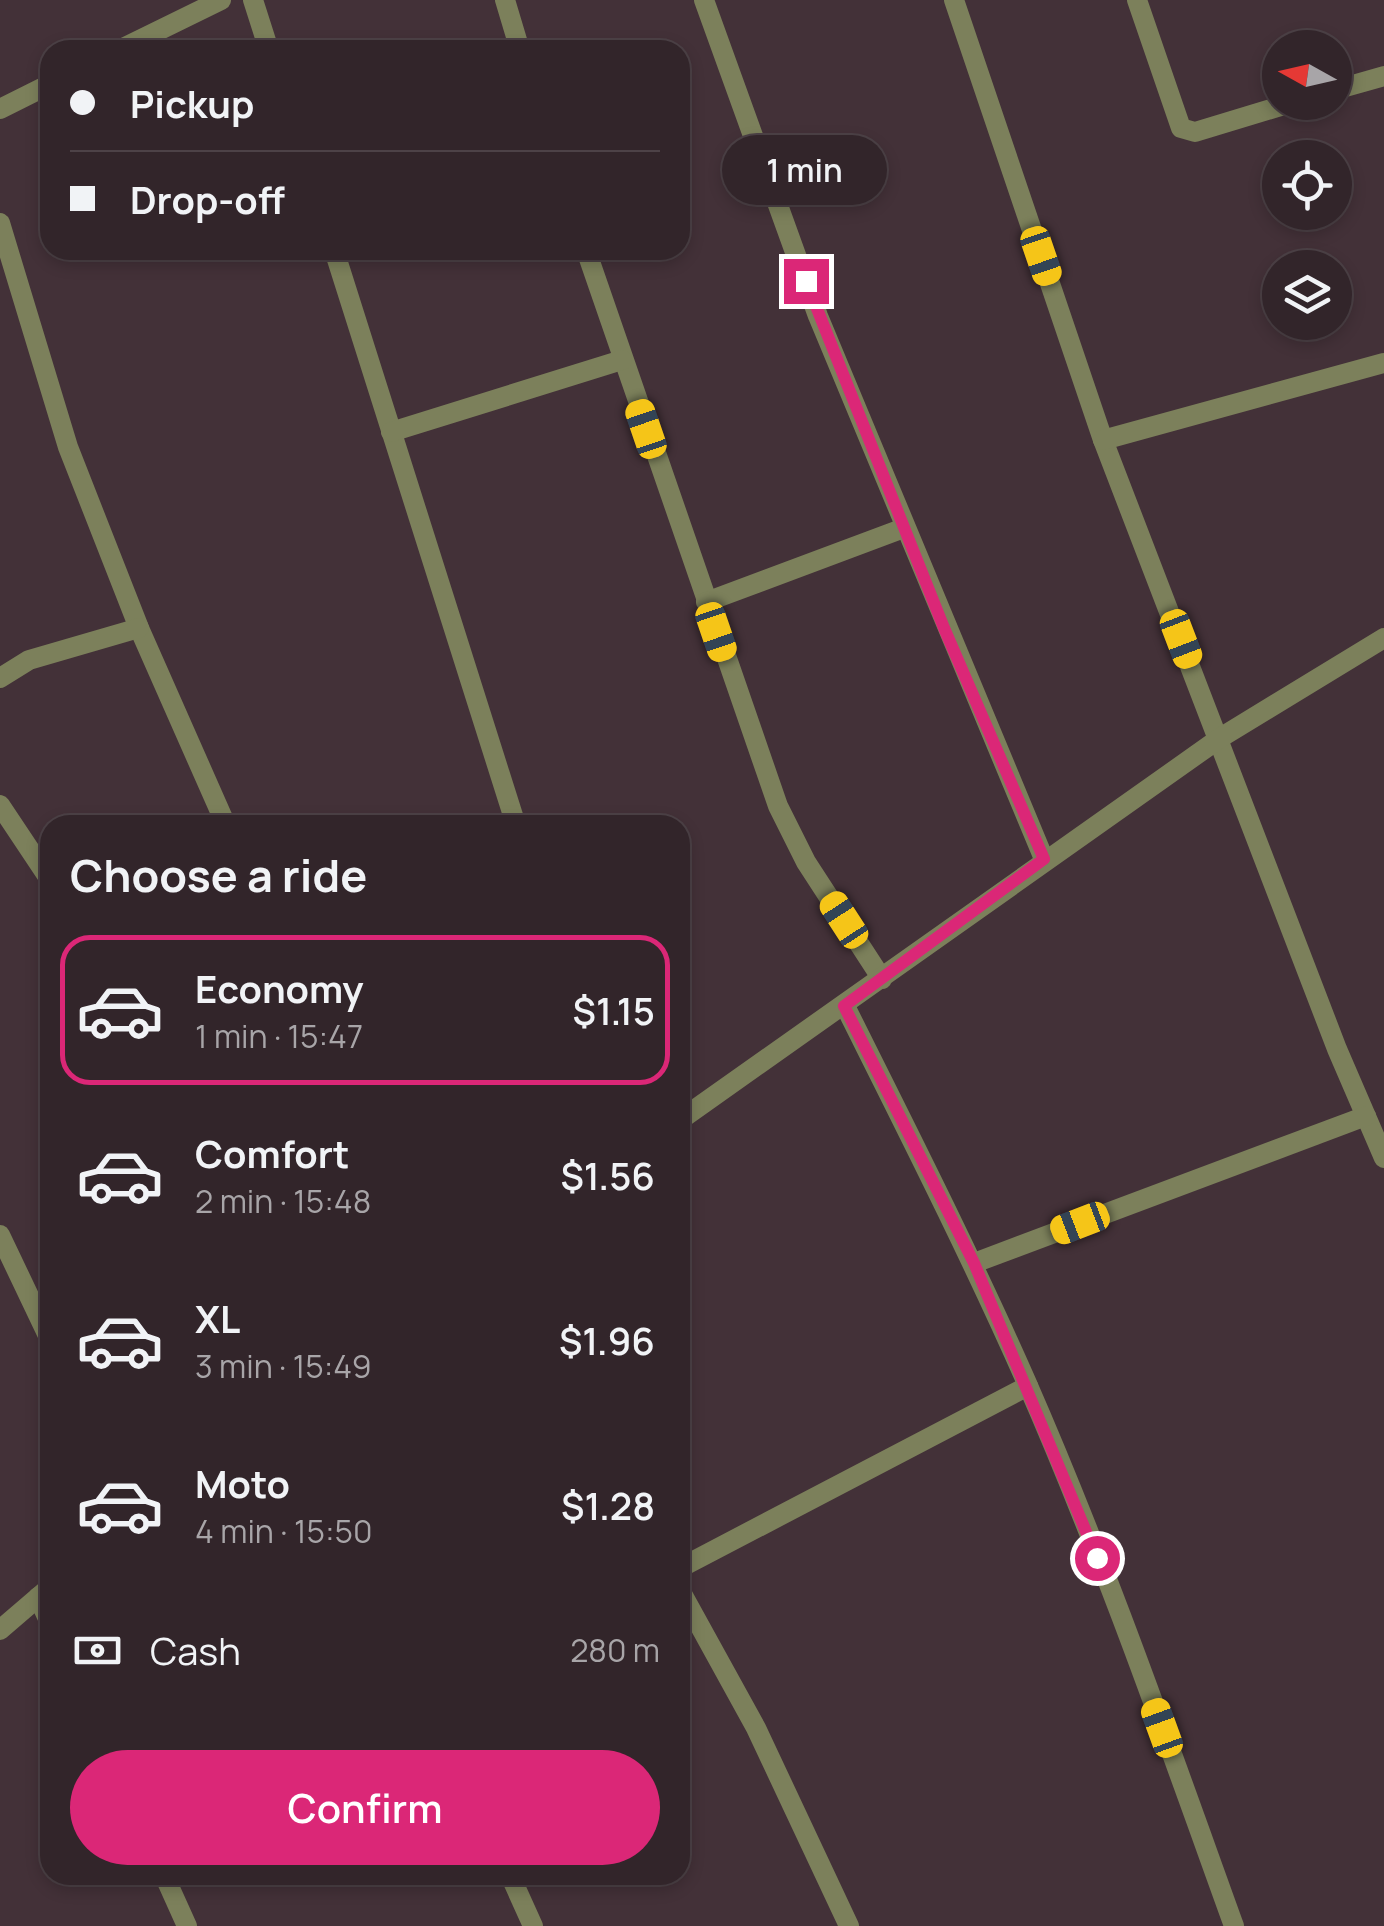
<!DOCTYPE html>
<html lang="en">
<head>
<meta charset="utf-8">
<style>
  :root { --surface:#32252a; --page:#3d3136; --text:#f1f3f6; --muted:#a8a5a8; --line:#4d4247; --accent:#db2777 }
  body { margin:0; font-family:Manrope,sans-serif; background:var(--page); color:var(--text); height:100vh; display:flex; flex-direction:column; font-size:38px; white-space:nowrap }
  * { box-sizing:border-box; margin:0 }
  p { font-size:32px; color:var(--muted) }
  .icon { flex:none; width:55px; height:55px; fill:none; stroke:currentColor; stroke-width:2; stroke-linecap:round; stroke-linejoin:round }
  .map { position:relative; flex:1; overflow:hidden }
  .panel { position:absolute; left:40px; top:815px; width:650px; height:1070px; display:flex; flex-direction:column; background:var(--surface); border-radius:30px; box-shadow:0 5px 15px #0003,0 0 0 2px var(--line) }
  .panel>* { flex:none }
  .hud { position:absolute; left:40px; top:40px; width:650px; height:220px; border-radius:30px; box-shadow:0 5px 15px #0003,0 0 0 2px var(--line); display:grid; align-content:center; height:220px; padding:0 30px; background:var(--surface) }
  .needle { width:65px; rotate:278deg }
  .tools { position:absolute; left:1262px; top:30px; display:grid; gap:20px }
  .tools a { display:grid; place-items:center; width:90px; height:90px; border-radius:50%; background:var(--surface); box-shadow:0 5px 15px #0003,0 0 0 2px var(--line); font-size:50px }
  .end { position:absolute; width:45px; height:45px; margin:-22px; border:12px solid #db2777; background:#fff; box-shadow:0 0 0 5px #fff }
  .from { border-radius:50% }
  .bubble { position:absolute; height:70px; border-radius:35px; background:var(--surface); box-shadow:0 5px 15px #0003,0 0 0 2px var(--line); font-size:32px; font-weight:600; line-height:70px; text-align:center }
  .car { position:absolute; width:30px; height:60px; margin:-30px -15px; border-radius:12px; box-shadow:0 0 8px 2px #0007; background:linear-gradient(#f5c518 24%,#345 0 40%,#f5c518 0 76%,#345 0 86%,#f5c518 0) }
  .hud b { display:flex; align-items:center; gap:35px; height:95px; font-size:38px }
  .hud b+b { border-top:2px solid var(--line) }
  .hud i { width:25px; height:25px; background:var(--text) }
  ul { padding:0; list-style:none }
  li { display:flex; align-items:center; gap:30px; height:150px; margin:0 20px 15px; padding:0 10px; border:5px solid transparent; border-radius:30px }
  li div { flex:1 }
  li b { display:block; font-size:38px }
  li em { font-style:normal; font-weight:600 }
  li.current { border-color:var(--accent) }
  li>.icon { width:90px; height:90px; stroke-width:1.5 }
  h2 { padding:0 30px; font-size:45px; line-height:120px }
  .pay { display:flex; align-items:center; gap:25px; height:110px; padding:0 30px; font-size:38px }
  .pay p { margin-inline-start:auto }
  .cta { display:flex; gap:20px; margin-top:auto; padding:20px 30px }
  .cta a { flex:1; height:115px; border-radius:60px; background:var(--accent); color:#fff; font-size:40px; font-weight:600; line-height:115px; text-align:center }
  .map>svg:first-child { display:block }
</style>
</head>
<body>
<div class="map">
<svg width="1384" height="1926" viewBox="0 0 1384 1926">
  <rect width="100%" height="100%" fill="#433138"/>
  <g fill="none" stroke-linecap="round" stroke-linejoin="round">
    <g stroke="#7c805b" stroke-width="20">
      <path d="M253,0L269,50"/>
      <path d="M505,0L520,50"/>
      <path d="M704,0L818,316L1044,859"/>
      <path d="M954,0L1103,440L1337,1049L1384,1158"/>
      <path d="M1137,0L1181,128L1195,132L1294,102"/>
      <path d="M119,50L221,0"/>
      <path d="M1335,90L1384,76"/>
      <path d="M0,109L50,84"/>
      <path d="M0,223L68,447L139,628L226,825"/>
      <path d="M334,250L516,825"/>
      <path d="M586,250L778,806L806,862L882,979"/>
      <path d="M391,432L622,360"/>
      <path d="M1103,440L1384,363"/>
      <path d="M706,602L904,528"/>
      <path d="M0,678L29,660L139,628"/>
      <path d="M0,805L50,880"/>
      <path d="M845,1006C907,1130 970,1254 1026,1381C1104,1559 1168,1743 1234,1926"/>
      <path d="M680,1120L1220,738L1384,638"/>
      <path d="M0,1235L50,1340"/>
      <path d="M974,1263L1366,1116"/>
      <path d="M680,1568L1028,1386"/>
      <path d="M680,1590L756,1728L849,1926"/>
      <path d="M38,1597L50,1623"/>
      <path d="M0,1630L50,1587"/>
      <path d="M164,1875L187,1926"/>
      <path d="M510,1875L533,1926"/>
    </g>
  </g>
  <g fill="none" stroke-linecap="round" stroke-linejoin="round">
    <path stroke="#db2777" stroke-width="12" d="M806,281L944,628L1044,859L844,1006L974,1263L1097,1558"/>
  </g>
</svg>
<div class="tools">
<a><svg class="needle" viewBox="-14 -14 28 28"><path d="M0-13l5 13h-10z" fill="#e53935"/><path d="M0 13l5-13h-10z" fill="#a8a5a8"/></svg></a>
<a><svg class="icon" aria-label="locate" viewBox="0 0 24 24"><circle cx="12" cy="12" r="6"/><path d="M12 2v4M12 18v4M2 12h4M18 12h4"/></svg></a>
<a><svg class="icon" aria-label="layers" viewBox="0 0 24 24"><path d="M12 4l9 5-9 5-9-5zM3 14l9 5 9-5"/></svg></a>
</div>
<i class="end from" style="left:1097px;top:1558px"></i>
<i class="end" style="left:806px;top:281px"></i>
<div class="bubble" style="left:722px;top:135px;width:165px">1 min</div>
<i class="car" style="left:1041px;top:256px;rotate:161deg"></i>
<i class="car" style="left:646px;top:429px;rotate:341deg"></i>
<i class="car" style="left:716px;top:632px;rotate:161deg"></i>
<i class="car" style="left:1181px;top:639px;rotate:159deg"></i>
<i class="car" style="left:844px;top:920px;rotate:327deg"></i>
<i class="car" style="left:1080px;top:1223px;rotate:249deg"></i>
<i class="car" style="left:1162px;top:1728px;rotate:340deg"></i>
<div class="hud">
<b><i class="from"></i>Pickup</b>
<b><i></i>Drop-off</b>
</div>
<section class="panel">
<h2>Choose a ride</h2>
<ul>
<li class="current"><svg class="icon" aria-label="car" viewBox="0 0 24 24"><path d="M5 17H2v-5l4-1 3-4h7l3 4 3 1v5h-3M9 17h6M6 11h13"/><circle cx="7" cy="17" r="2"/><circle cx="17" cy="17" r="2"/></svg><div><b>Economy</b><p>1 min · 15:47</p></div><em>$1.15</em></li>
<li><svg class="icon" aria-label="car" viewBox="0 0 24 24"><path d="M5 17H2v-5l4-1 3-4h7l3 4 3 1v5h-3M9 17h6M6 11h13"/><circle cx="7" cy="17" r="2"/><circle cx="17" cy="17" r="2"/></svg><div><b>Comfort</b><p>2 min · 15:48</p></div><em>$1.56</em></li>
<li><svg class="icon" aria-label="car" viewBox="0 0 24 24"><path d="M5 17H2v-5l4-1 3-4h7l3 4 3 1v5h-3M9 17h6M6 11h13"/><circle cx="7" cy="17" r="2"/><circle cx="17" cy="17" r="2"/></svg><div><b>XL</b><p>3 min · 15:49</p></div><em>$1.96</em></li>
<li><svg class="icon" aria-label="car" viewBox="0 0 24 24"><path d="M5 17H2v-5l4-1 3-4h7l3 4 3 1v5h-3M9 17h6M6 11h13"/><circle cx="7" cy="17" r="2"/><circle cx="17" cy="17" r="2"/></svg><div><b>Moto</b><p>4 min · 15:50</p></div><em>$1.28</em></li>
</ul>
<div class="pay"><svg class="icon" aria-label="cash" viewBox="0 0 24 24"><path d="M3 7h18v10H3z"/><circle cx="12" cy="12" r="2"/></svg>Cash<p>280 m</p></div>
<div class="cta"><a>Confirm</a></div>
</section>
</div>
</body>
</html>
